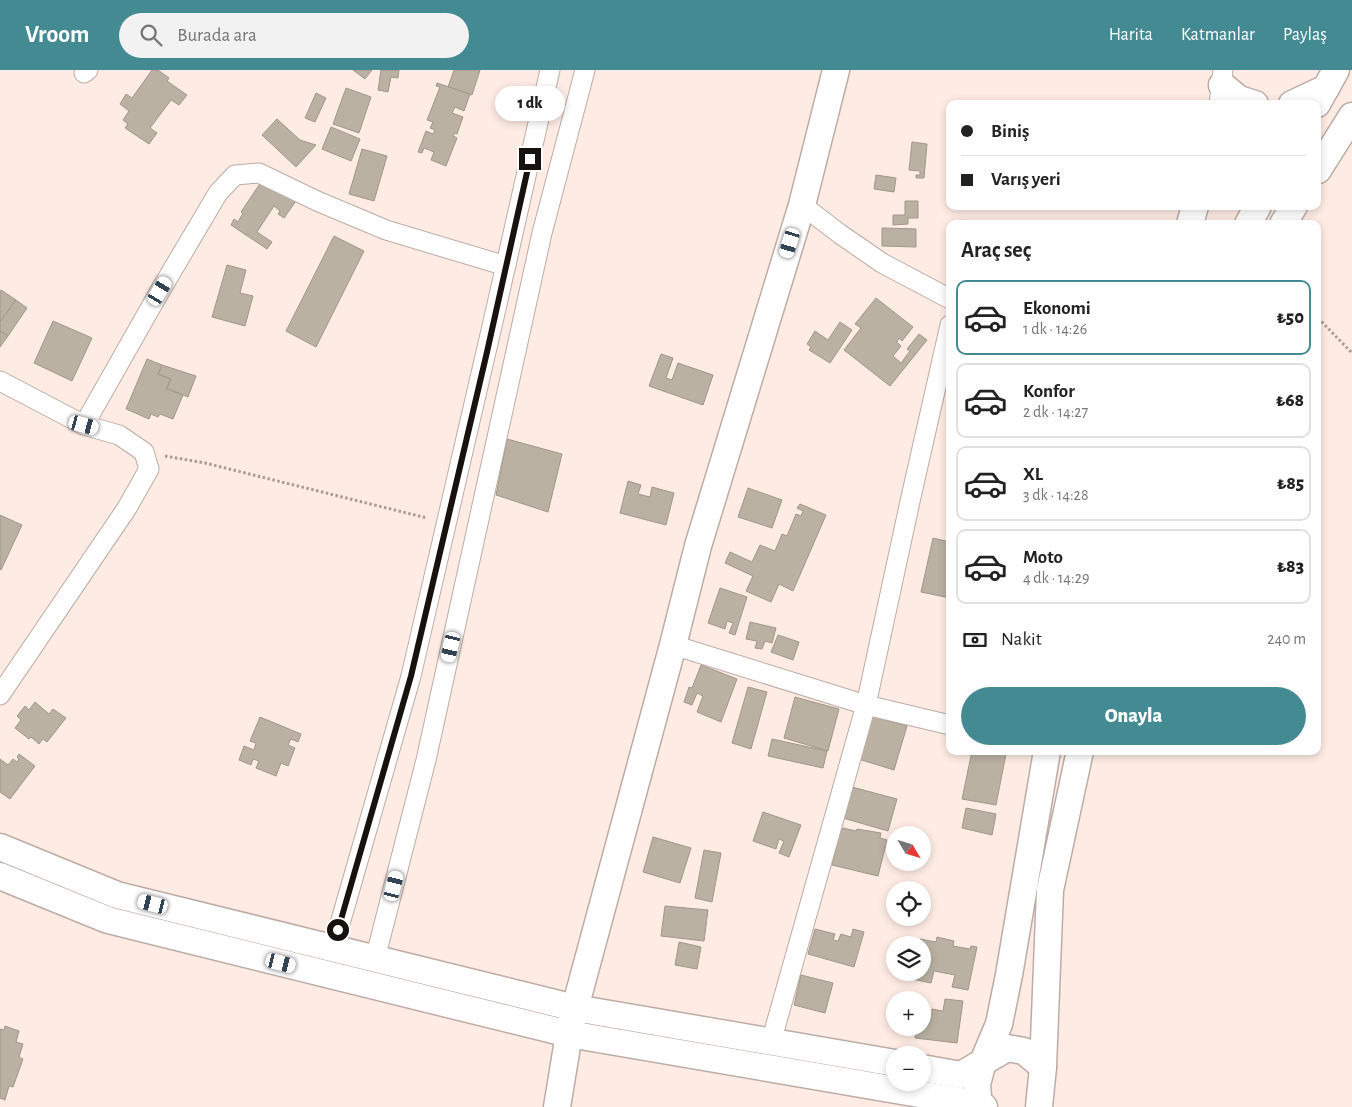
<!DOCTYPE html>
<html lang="tr">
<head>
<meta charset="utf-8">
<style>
  :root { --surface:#fff; --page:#f2f2f2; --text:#222; --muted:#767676; --line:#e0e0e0; --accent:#438a93 }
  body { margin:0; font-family:"Alegreya Sans",sans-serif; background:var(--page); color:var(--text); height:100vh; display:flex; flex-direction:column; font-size:19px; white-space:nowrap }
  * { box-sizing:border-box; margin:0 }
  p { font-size:16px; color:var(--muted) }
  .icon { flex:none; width:28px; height:28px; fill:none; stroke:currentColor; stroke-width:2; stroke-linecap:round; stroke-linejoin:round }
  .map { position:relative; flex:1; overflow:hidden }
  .panel { position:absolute; left:946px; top:150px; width:375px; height:535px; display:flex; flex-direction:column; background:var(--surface); border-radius:10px; box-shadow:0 2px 8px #0003 }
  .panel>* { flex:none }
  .hud { position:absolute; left:946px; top:30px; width:375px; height:110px; border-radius:10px; box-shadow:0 2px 8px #0003; display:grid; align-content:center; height:110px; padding:0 15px; background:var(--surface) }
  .needle { width:32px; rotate:128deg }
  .tools { position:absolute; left:886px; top:756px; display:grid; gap:10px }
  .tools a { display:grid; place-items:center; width:45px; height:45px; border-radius:50%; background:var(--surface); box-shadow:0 2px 8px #0003; font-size:25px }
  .end { position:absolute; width:22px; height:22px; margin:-11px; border:6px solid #18120f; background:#fff; box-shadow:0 0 0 2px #fff }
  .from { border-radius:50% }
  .bubble { position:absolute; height:35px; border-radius:18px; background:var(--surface); box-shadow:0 2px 8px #0003; font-size:16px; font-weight:800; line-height:35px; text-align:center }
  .car { position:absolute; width:15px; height:30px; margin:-15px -8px; border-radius:6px; box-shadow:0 0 4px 1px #0007; background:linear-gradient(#fff 24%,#345 0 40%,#fff 0 76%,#345 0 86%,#fff 0) }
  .hud b { display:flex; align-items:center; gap:18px; height:48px; font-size:19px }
  .hud b+b { border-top:1px solid var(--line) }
  .hud i { width:12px; height:12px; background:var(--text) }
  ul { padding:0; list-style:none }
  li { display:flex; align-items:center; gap:15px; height:75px; margin:0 10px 8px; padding:0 5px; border:2px solid var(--line); border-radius:10px }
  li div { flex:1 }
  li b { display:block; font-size:19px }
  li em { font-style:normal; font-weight:800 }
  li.on { border-color:var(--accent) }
  li>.icon { width:45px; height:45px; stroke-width:1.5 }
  h2 { padding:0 15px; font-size:22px; line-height:60px }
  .pay { display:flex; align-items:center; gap:12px; height:55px; padding:0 15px; font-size:19px }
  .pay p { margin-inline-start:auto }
  .action { display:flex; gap:10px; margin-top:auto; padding:10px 15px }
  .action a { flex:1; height:58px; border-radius:30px; background:var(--accent); color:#fff; font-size:20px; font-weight:800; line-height:58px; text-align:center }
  header { display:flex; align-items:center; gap:30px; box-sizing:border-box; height:70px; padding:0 25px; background:var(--accent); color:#fff }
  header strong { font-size:24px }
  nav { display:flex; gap:28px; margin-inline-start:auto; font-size:18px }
  .search { width:350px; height:45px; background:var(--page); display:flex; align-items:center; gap:12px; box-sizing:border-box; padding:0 18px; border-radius:28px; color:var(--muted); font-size:19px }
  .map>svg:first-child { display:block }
</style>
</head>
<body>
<header>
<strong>Vroom</strong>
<div class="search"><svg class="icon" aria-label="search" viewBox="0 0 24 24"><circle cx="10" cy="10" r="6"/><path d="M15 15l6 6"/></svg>Burada ara</div>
<nav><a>Harita</a><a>Katmanlar</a><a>Paylaş</a></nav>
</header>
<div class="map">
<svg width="1352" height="1037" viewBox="0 0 1352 1037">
  <rect width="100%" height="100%" fill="#feece4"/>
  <g fill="#bab1a3" stroke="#a09789">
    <path d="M152,0H158L169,8L167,11L187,25L179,35L171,30L150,58L157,63L149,74L125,58L128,54L123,50L129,41L120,34L126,24L132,28Z"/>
    <path d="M353,0H372L365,9Z"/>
    <path d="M381,0H399L398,8L391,7L388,22L378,20Z"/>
    <path d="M454,0H480L472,25L448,17Z"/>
    <path d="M437,13L470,24L464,41L455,37L452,43L463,47L457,64L455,63L453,66L457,68L446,96L431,90L434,82L424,78L422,83L418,82L426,61L433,64L435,60L430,58L433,52L427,50L440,17L436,16Z"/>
    <path d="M346,18L371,27L359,63L333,54Z"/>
    <path d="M316,23L326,28L315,52L305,48Z"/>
    <path d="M277,49L300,70L316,75L296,97L262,65Z"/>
    <path d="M331,57L360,69L351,91L322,79Z"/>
    <path d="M912,72L927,74L924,108H916V105H920V101L909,100Z"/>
    <path d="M362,79L387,86L374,131L349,124Z"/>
    <path d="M876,105L896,108L894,122L874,119Z"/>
    <path d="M263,109L296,131L284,148L278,144L280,141L274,136L257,162L272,172L267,179L231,155L234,149L238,152L243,143L241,142Z"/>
    <path d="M905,131H918V148H908V154L893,155V145H905Z"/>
    <path d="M882,158L916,159V177L882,176Z"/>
    <path d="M334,166L364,181L316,277L286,261Z"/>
    <path d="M227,195L246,200L240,223L253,226L245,256L212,247Z"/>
    <path d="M1,220L16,230L0,252V222Z"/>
    <path d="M876,228L913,257L902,271L899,268L897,272L901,276L893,286L901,293L910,281L907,279L919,264L927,270L890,316L844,280L861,258L855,254Z"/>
    <path d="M16,230L27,238L8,266L0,261V252Z"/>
    <path d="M53,251L92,268L72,311L34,293Z"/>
    <path d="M840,252L852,260L830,293L809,280L811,277L807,274L815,261L828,270Z"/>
    <path d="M0,261L8,266L0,277Z"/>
    <path d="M661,284L673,288L666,308L672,310L678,293L713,305L703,335L649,316Z"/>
    <path d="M147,289L162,295L158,304L171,309L166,319L183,325L173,349L160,344L158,347L151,344L149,349L126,339Z"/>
    <path d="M162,295L196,306L188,327L167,318L171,309L158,304Z"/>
    <path d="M507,369L562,384L548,442L496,425Z"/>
    <path d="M628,411L641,415L638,424L650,427L652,417L674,423L666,455L620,443Z"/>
    <path d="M748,418L782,430L772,458L738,447Z"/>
    <path d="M800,434L826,445L793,521L779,514L771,532L746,521L753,506L725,493L730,482L752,492L760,475L775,481L782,464L787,466L796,444L801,446L803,441L797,438Z"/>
    <path d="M0,445L22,455L1,500L0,499Z"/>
    <path d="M933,468L950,472V528L921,522Z"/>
    <path d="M720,518L747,527L735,565L729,563L733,553L727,551L725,559L708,553Z"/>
    <path d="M750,552L776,558L772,573L765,571L762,579L755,578L757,571L746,569Z"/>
    <path d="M778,565L799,572L793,590L771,582Z"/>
    <path d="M701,595L737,609L721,652L697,642L703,626L697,623L692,635L684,632L689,617L692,618Z"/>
    <path d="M748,617L767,622L751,679L732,673Z"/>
    <path d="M795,627L839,639L828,681L784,668Z"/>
    <path d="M35,632L49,644L53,639L66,648L47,672L43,669L39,674L31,667L29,669L15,658L21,650L17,646L25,636L29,640Z"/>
    <path d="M868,645L907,656L894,700L855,688Z"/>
    <path d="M260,647L301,664L298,672L291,669L288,675L295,678L288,696L281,693L276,706L256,698L259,691L253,689L251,695L239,690L244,676L254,680L256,673L250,671Z"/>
    <path d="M772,669L827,681L823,698L768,686Z"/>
    <path d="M972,681H991L1006,684L996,735L962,729Z"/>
    <path d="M19,684L35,696L10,729L0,722V689L8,695L13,689L17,692L19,689L17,687Z"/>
    <path d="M852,717L897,729L888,761L843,748Z"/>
    <path d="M966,738L996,744L992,765L962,758Z"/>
    <path d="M763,742L801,755L789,787L779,783L784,771L779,769L776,779L753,771Z"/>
    <path d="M843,758L856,761L857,759L881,763L880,768L887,770L878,806L832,795L840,760H842Z"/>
    <path d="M653,767L691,778L680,813L643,802Z"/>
    <path d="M704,780L721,783L712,832L695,828Z"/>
    <path d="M665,836L708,840L704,871L661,866Z"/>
    <path d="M815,859L835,864L833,870L838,871L841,864L851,867L853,859L864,862L854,897L808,884Z"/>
    <path d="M937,867L954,871L953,876L970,879L971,876L977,877L968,920L952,917L955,905L934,901L931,913L912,909L914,902H922V875H919L920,869L936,872Z"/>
    <path d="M679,872L701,877L697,899L675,895Z"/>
    <path d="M801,905L833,913L825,943L794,935Z"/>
    <path d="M945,929L963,931L957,973L915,968L917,958H922V944L932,945V939L943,941Z"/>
    <path d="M5,956L19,961L16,972L23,974L19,987L23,989L13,1017L9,1016L5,1030L0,1028V959L4,960Z"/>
  </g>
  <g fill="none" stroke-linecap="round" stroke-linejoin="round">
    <g stroke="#bdaca5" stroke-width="21">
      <g id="street">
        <path d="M84,3L88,0"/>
        <path d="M1219,34L1223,0"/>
        <path d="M802,135L840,164L882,193L950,229"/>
        <path d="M0,311L84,355L119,365L144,382L149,399L127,438L0,625"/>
        <path d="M84,355L160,221L218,123L235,105L259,103L317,131L386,160L506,196"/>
        <path d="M673,575L866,635L950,655"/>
        <path d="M333,878L411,606L495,243L550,0"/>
        <path d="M375,889L426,690L542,163L585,0"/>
        <path d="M771,972L866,635L911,427L950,255"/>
      </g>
    </g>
    <g stroke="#bdaca5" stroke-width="29">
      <g id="secondary">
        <path d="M1222,15L1239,29L1255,34"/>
        <path d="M1292,34L1326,18"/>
        <path d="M1317,34L1336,0"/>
        <path d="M1318,100L1352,46"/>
        <path d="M1190,154L1195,136"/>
        <path d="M1248,154L1258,136"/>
        <path d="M1283,154L1294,136"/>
        <path d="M0,777L117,825L575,938L895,993"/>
        <path d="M0,806L108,850L569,964L978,1034L984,1037"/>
        <path d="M922,998L961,1005L1007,978L1024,981L1043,997"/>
        <path d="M557,1037L569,964L575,938L673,575L698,476L802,135L836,0"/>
        <path d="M979,1037L977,1014L983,992L999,954L1009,905L1047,681"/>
        <path d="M1039,1037L1043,997L1050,820L1080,681"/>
      </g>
    </g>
    <g stroke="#a89b95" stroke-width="3" stroke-dasharray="2.5 2.5" stroke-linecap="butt">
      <path d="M1318,248L1352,283"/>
      <path d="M165,386L205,393L427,448"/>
    </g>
    <use href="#street" stroke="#fff" stroke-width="19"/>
    <use href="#secondary" stroke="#fff" stroke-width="26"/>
  </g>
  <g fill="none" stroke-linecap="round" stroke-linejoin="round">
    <path stroke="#18120f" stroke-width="6" d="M338,860L411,606L487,282L530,89"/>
  </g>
</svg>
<div class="tools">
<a><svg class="needle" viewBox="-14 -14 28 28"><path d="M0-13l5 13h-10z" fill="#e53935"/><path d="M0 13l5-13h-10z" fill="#767676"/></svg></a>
<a><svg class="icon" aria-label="locate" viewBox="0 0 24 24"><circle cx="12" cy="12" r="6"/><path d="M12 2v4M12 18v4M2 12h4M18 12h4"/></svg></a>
<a><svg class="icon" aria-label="layers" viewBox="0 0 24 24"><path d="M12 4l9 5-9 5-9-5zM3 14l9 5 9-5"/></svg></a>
<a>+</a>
<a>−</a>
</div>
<i class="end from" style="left:338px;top:860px"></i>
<i class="end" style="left:530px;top:89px"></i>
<div class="bubble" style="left:495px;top:16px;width:70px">1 dk</div>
<i class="car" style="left:790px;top:173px;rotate:197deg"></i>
<i class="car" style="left:160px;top:221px;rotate:31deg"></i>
<i class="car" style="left:84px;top:355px;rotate:105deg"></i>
<i class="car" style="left:451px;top:577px;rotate:193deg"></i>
<i class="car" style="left:394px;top:816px;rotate:14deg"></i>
<i class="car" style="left:153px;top:834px;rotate:284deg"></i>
<i class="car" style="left:281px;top:893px;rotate:104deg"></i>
<div class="hud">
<b><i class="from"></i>Biniş</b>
<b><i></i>Varış yeri</b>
</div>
<section class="panel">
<h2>Araç seç</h2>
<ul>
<li class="on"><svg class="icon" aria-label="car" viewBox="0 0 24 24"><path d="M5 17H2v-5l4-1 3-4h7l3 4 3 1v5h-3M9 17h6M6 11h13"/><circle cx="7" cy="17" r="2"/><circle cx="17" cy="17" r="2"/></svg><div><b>Ekonomi</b><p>1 dk · 14:26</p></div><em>₺50</em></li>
<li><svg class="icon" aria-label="car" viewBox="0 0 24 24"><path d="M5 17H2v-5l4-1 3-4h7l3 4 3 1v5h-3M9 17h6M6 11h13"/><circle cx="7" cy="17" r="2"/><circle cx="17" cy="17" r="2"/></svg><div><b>Konfor</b><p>2 dk · 14:27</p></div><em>₺68</em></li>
<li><svg class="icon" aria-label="car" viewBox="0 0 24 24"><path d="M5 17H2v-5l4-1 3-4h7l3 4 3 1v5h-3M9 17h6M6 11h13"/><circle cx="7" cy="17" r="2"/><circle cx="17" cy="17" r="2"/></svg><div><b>XL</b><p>3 dk · 14:28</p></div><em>₺85</em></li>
<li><svg class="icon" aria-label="car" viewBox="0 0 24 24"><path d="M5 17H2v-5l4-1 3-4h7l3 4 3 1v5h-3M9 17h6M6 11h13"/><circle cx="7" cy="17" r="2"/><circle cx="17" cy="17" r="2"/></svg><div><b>Moto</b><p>4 dk · 14:29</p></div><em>₺83</em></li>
</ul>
<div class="pay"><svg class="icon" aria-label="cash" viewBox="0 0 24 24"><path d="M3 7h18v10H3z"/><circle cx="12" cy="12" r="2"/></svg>Nakit<p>240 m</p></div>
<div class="action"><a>Onayla</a></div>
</section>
</div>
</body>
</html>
